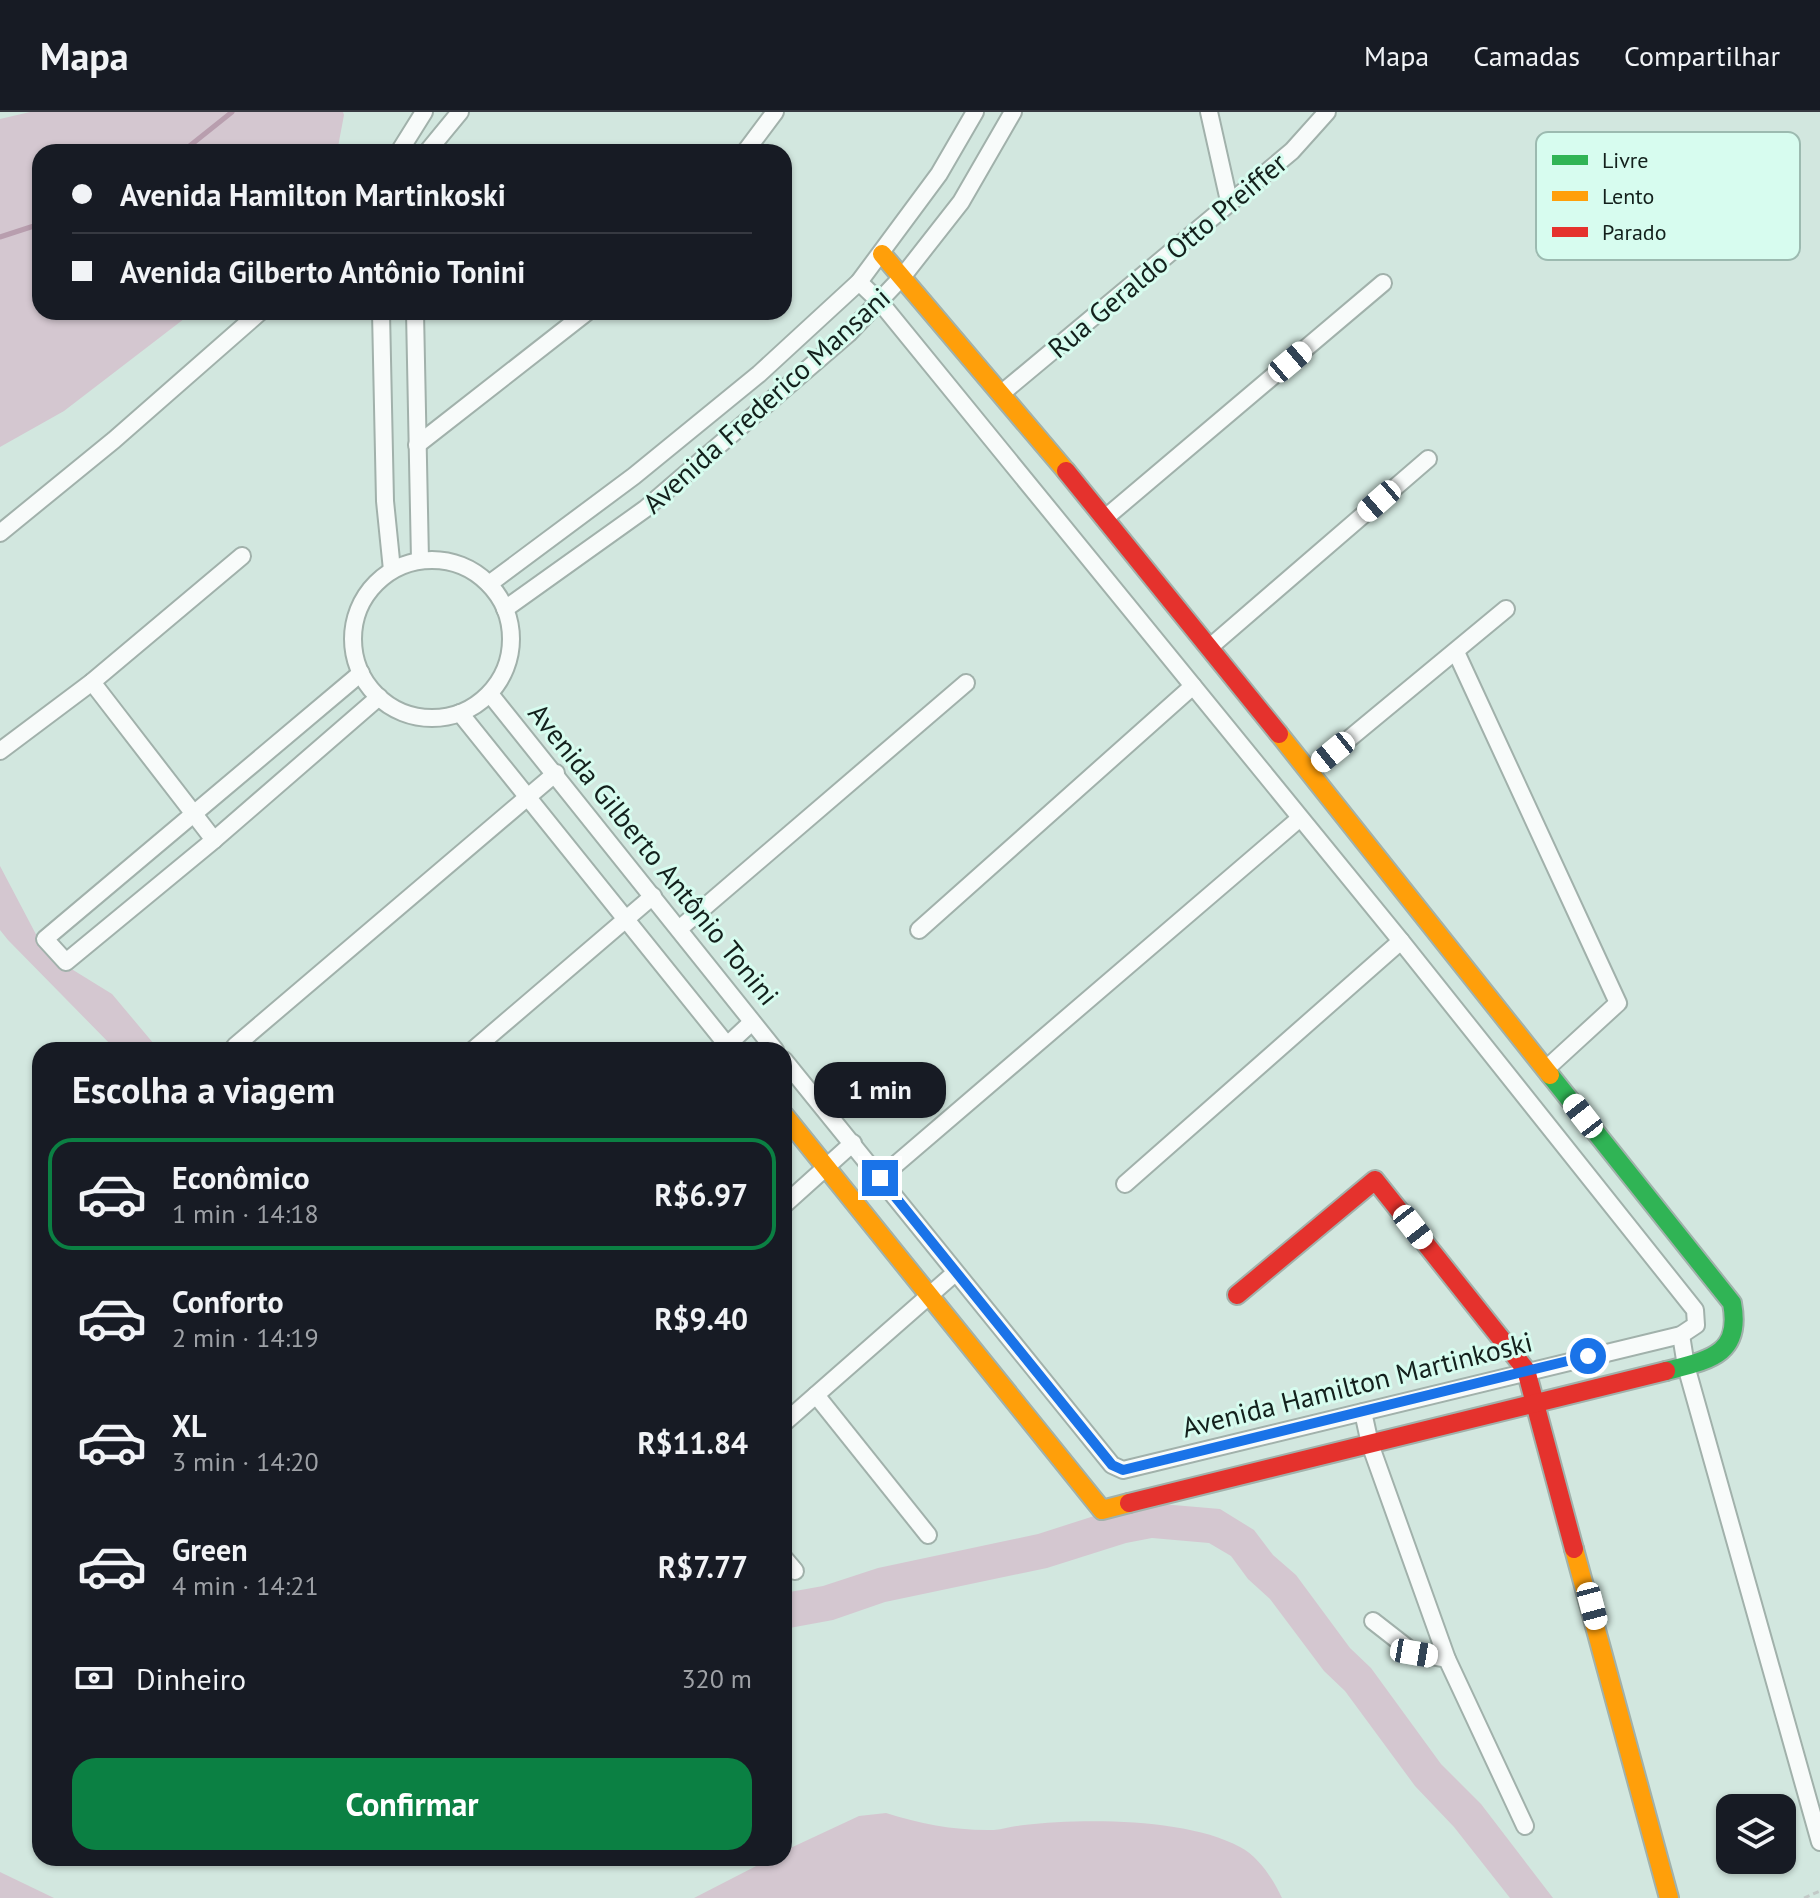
<!DOCTYPE html>
<html lang="pt">
<head>
<meta charset="utf-8">
<style>
  :root { --surface:#171b24; --page:#242831; --text:#f1f3f6; --muted:#9ea1a6; --line:#363941; --accent:#0b8043 }
  body { margin:0; font-family:"PT Sans",sans-serif; background:var(--page); color:var(--text); height:100vh; display:flex; flex-direction:column; font-size:30px; white-space:nowrap }
  * { box-sizing:border-box; margin:0 }
  p { font-size:26px; color:var(--muted) }
  .icon { flex:none; width:44px; height:44px; fill:none; stroke:currentColor; stroke-width:2; stroke-linecap:round; stroke-linejoin:round }
  .map { position:relative; flex:1; overflow:hidden }
  .sheet { position:absolute; left:32px; top:930px; width:760px; height:824px; display:flex; flex-direction:column; background:var(--surface); border-radius:24px; box-shadow:0 2px 6px #0004 }
  .sheet>* { flex:none }
  .banner { position:absolute; left:32px; top:32px; width:760px; height:176px; border-radius:24px; box-shadow:0 2px 6px #0004; display:grid; align-content:center; height:176px; padding:0 40px; background:var(--surface) }
  .tools { position:absolute; left:1716px; top:1682px; display:grid; gap:16px }
  .tools a { display:grid; place-items:center; width:80px; height:80px; border-radius:16px; background:var(--surface); box-shadow:0 2px 6px #0004; font-size:40px }
  .end { position:absolute; width:36px; height:36px; margin:-18px; border:10px solid #1a73e8; background:#fff; box-shadow:0 0 0 4px #fff }
  .from { border-radius:50% }
  .bubble { position:absolute; height:56px; border-radius:24px; background:var(--surface); box-shadow:0 2px 6px #0004; font-size:26px; font-weight:600; line-height:56px; text-align:center }
  .car { position:absolute; width:24px; height:48px; margin:-24px -12px; border-radius:10px; box-shadow:0 0 6px 2px #0007; background:linear-gradient(#fff 24%,#345 0 40%,#fff 0 76%,#345 0 86%,#fff 0) }
  .banner b { display:flex; align-items:center; gap:28px; height:76px; font-size:30px }
  .banner b+b { border-top:2px solid var(--line) }
  .banner i { width:20px; height:20px; background:var(--text) }
  ul { padding:0; list-style:none }
  li { display:flex; align-items:center; gap:24px; height:112px; margin:0 16px 12px; padding:0 24px; border:4px solid transparent; border-radius:24px }
  li div { flex:1 }
  li b { display:block; font-size:30px }
  li em { font-style:normal; font-weight:600 }
  li.selected { border-color:var(--accent) }
  li>.icon { width:72px; height:72px; stroke-width:1.5 }
  h2 { padding:0 40px; font-size:36px; line-height:96px }
  .pay { display:flex; align-items:center; gap:20px; height:88px; padding:0 40px; font-size:30px }
  .pay p { margin-inline-start:auto }
  .action { display:flex; gap:16px; margin-top:auto; padding:16px 40px }
  .action a { flex:1; height:92px; border-radius:24px; background:var(--accent); color:#fff; font-size:32px; font-weight:600; line-height:92px; text-align:center }
  header { display:flex; align-items:center; gap:48px; box-sizing:border-box; height:112px; padding:0 40px; background:var(--surface); border-bottom:2px solid var(--line) }
  header strong { font-size:38px }
  nav { display:flex; gap:44px; margin-inline-start:auto; font-size:28px }
  .map>svg:first-child { display:block }
</style>
</head>
<body>
<header>
<strong>Mapa</strong>
<nav><a>Mapa</a><a>Camadas</a><a>Compartilhar</a></nav>
</header>
<div class="map">
<svg width="1820" height="1786" viewBox="0 0 1820 1786">
  <rect width="100%" height="100%" fill="#d2e7df"/>
  <g fill="#d4c7d0">
    <path d="M30,0H343L344,3L337,40H40V200H193L64,299L0,335V7Z"/>
    <path d="M0,754L40,830L65,853L112,882L159,938H116L8,828L0,818Z"/>
    <path d="M1150,1391L1220,1397L1254,1418L1273,1443L1296,1463L1350,1536L1371,1556L1441,1652L1481,1692L1553,1786H1510L1454,1715L1415,1674L1345,1579L1324,1559L1270,1487L1248,1467L1231,1444L1209,1431L1152,1426L1126,1431L1047,1456L885,1490L833,1508L784,1517V1481L823,1474L878,1456L1038,1422L1116,1397Z"/>
    <path d="M886,1701C921,1712 957,1719 994,1718C1004,1717 1014,1714 1024,1713C1083,1706 1188,1706 1240,1735C1259,1745 1273,1767 1282,1786H694L772,1746H784V1739L859,1704Z"/>
    <path d="M0,1760L54,1786H0Z"/>
  </g>
  <g fill="none" stroke-linecap="round" stroke-linejoin="round">
    <g stroke="#b89eae" stroke-width="5">
      <path d="M182,40L232,0"/>
      <path d="M0,125L40,112"/>
    </g>
    <g stroke="#a1b1ab" stroke-width="20">
      <g id="street">
        <path d="M1209,0L1229,89"/>
        <path d="M399,40L424,0"/>
        <path d="M427,40L460,0"/>
        <path d="M745,40L775,0"/>
        <path d="M381,200L385,389L392,458"/>
        <path d="M415,200L420,448"/>
        <path d="M1002,281L1292,39L1327,0"/>
        <path d="M417,333L587,200"/>
        <path d="M1104,407L1383,171"/>
        <path d="M0,421L114,328L260,200"/>
        <circle cx="432" cy="527" r="79"/>
        <path d="M489,472L634,364L759,262L859,170L939,62L975,0"/>
        <path d="M505,497L645,397L848,222L903,164L961,90L1013,0"/>
        <path d="M1210,535L1428,347"/>
        <path d="M1456,540L1618,891L1546,957"/>
        <path d="M361,561L45,827L66,850L214,728L379,585"/>
        <path d="M92,570L214,728"/>
        <path d="M490,582L775,938"/>
        <path d="M460,601L731,938"/>
        <path d="M0,639L92,570L242,444"/>
        <path d="M1309,660L1506,497"/>
        <path d="M679,817L966,571"/>
        <path d="M919,818L1193,574"/>
        <path d="M235,934L556,661"/>
        <path d="M473,938L653,784"/>
        <path d="M722,938L752,910"/>
        <path d="M784,948L1112,1353L1123,1358L1681,1223L1696,1213L1695,1198L1401,829L880,190L859,170"/>
        <path d="M880,1066L1299,707"/>
        <path d="M1125,1072L1401,829"/>
        <path d="M784,1093L853,1031"/>
        <path d="M1681,1223L1686,1254L1820,1730"/>
        <path d="M816,1283L928,1423"/>
        <path d="M1363,1300L1370,1332L1447,1547L1525,1714"/>
        <path d="M784,1311L955,1161"/>
        <path d="M784,1446L795,1459"/>
        <path d="M1373,1509L1414,1541L1447,1547"/>
      </g>
    </g>
    <g stroke="#a1b1ab" stroke-width="22">
      <path id="fast" d="M1550,963L1732,1191C1742,1243 1709,1248 1666,1259"/>
    </g>
    <g stroke="#a1b1ab" stroke-width="22">
      <g id="slow">
        <path d="M882,142L1066,359"/>
        <path d="M1279,622L1550,963"/>
        <path d="M784,1003L1102,1398L1129,1391"/>
        <path d="M1574,1437L1669,1786"/>
      </g>
    </g>
    <g stroke="#a1b1ab" stroke-width="22">
      <g id="jam">
        <path d="M1066,359L1279,622"/>
        <path d="M1237,1183L1375,1068L1526,1258L1574,1437"/>
        <path d="M1129,1391L1666,1259"/>
      </g>
    </g>
    <path stroke="#c2c9c7" stroke-width="3" stroke-dasharray="6 4" stroke-linecap="butt" d="M1804,1786L1820,1779"/>
    <use href="#street" stroke="#f8fbfa" stroke-width="16"/>
    <use href="#fast" stroke="#30b455" stroke-width="18"/>
    <use href="#slow" stroke="#ff9f0a" stroke-width="18"/>
    <use href="#jam" stroke="#e5322d" stroke-width="18"/>
  </g>
  <g fill="none" stroke-linecap="round" stroke-linejoin="round">
    <path stroke="#1a73e8" stroke-width="10" d="M880,1066L1112,1353L1123,1358L1588,1244"/>
  </g>
  <g text-anchor="middle" dominant-baseline="central" stroke-width="6" stroke-linejoin="round" paint-order="stroke">
    <g font-size="28" fill="#13201c" stroke="#d7fcef">
      <text transform="translate(1167 143) rotate(-40)">Rua Geraldo Otto Preiffer</text>
      <text transform="translate(766 288) rotate(-42)">Avenida Frederico Mansani</text>
      <text transform="translate(654 742) rotate(51)">Avenida Gilberto Antônio Tonini</text>
      <text transform="translate(1357 1272) rotate(-14)">Avenida Hamilton Martinkoski</text>
    </g>
  </g>
  <rect x="1536" y="20" width="264" height="128" rx="12" fill="#d7fcef" stroke="#9cbab0" stroke-width="2"/>
  <rect x="1552" y="43" width="36" height="10" fill="#30b455"/>
  <rect x="1552" y="79" width="36" height="10" fill="#ff9f0a"/>
  <rect x="1552" y="115" width="36" height="10" fill="#e5322d"/>
  <g font-size="22" fill="#13201c">
    <text x="1602" y="56">Livre</text>
    <text x="1602" y="92">Lento</text>
    <text x="1602" y="128">Parado</text>
  </g>
</svg>
<div class="tools">
<a><svg class="icon" aria-label="layers" viewBox="0 0 24 24"><path d="M12 4l9 5-9 5-9-5zM3 14l9 5 9-5"/></svg></a>
</div>
<i class="end from" style="left:1588px;top:1244px"></i>
<i class="end" style="left:880px;top:1066px"></i>
<div class="bubble" style="left:814px;top:950px;width:132px">1 min</div>
<i class="car" style="left:1290px;top:250px;rotate:50deg"></i>
<i class="car" style="left:1379px;top:389px;rotate:229deg"></i>
<i class="car" style="left:1333px;top:640px;rotate:231deg"></i>
<i class="car" style="left:1583px;top:1004px;rotate:322deg"></i>
<i class="car" style="left:1413px;top:1115px;rotate:142deg"></i>
<i class="car" style="left:1592px;top:1494px;rotate:165deg"></i>
<i class="car" style="left:1414px;top:1541px;rotate:100deg"></i>
<div class="banner">
<b><i class="from"></i>Avenida Hamilton Martinkoski</b>
<b><i></i>Avenida Gilberto Antônio Tonini</b>
</div>
<section class="sheet">
<h2>Escolha a viagem</h2>
<ul>
<li class="selected"><svg class="icon" aria-label="car" viewBox="0 0 24 24"><path d="M5 17H2v-5l4-1 3-4h7l3 4 3 1v5h-3M9 17h6M6 11h13"/><circle cx="7" cy="17" r="2"/><circle cx="17" cy="17" r="2"/></svg><div><b>Econômico</b><p>1 min · 14:18</p></div><em>R$6.97</em></li>
<li><svg class="icon" aria-label="car" viewBox="0 0 24 24"><path d="M5 17H2v-5l4-1 3-4h7l3 4 3 1v5h-3M9 17h6M6 11h13"/><circle cx="7" cy="17" r="2"/><circle cx="17" cy="17" r="2"/></svg><div><b>Conforto</b><p>2 min · 14:19</p></div><em>R$9.40</em></li>
<li><svg class="icon" aria-label="car" viewBox="0 0 24 24"><path d="M5 17H2v-5l4-1 3-4h7l3 4 3 1v5h-3M9 17h6M6 11h13"/><circle cx="7" cy="17" r="2"/><circle cx="17" cy="17" r="2"/></svg><div><b>XL</b><p>3 min · 14:20</p></div><em>R$11.84</em></li>
<li><svg class="icon" aria-label="car" viewBox="0 0 24 24"><path d="M5 17H2v-5l4-1 3-4h7l3 4 3 1v5h-3M9 17h6M6 11h13"/><circle cx="7" cy="17" r="2"/><circle cx="17" cy="17" r="2"/></svg><div><b>Green</b><p>4 min · 14:21</p></div><em>R$7.77</em></li>
</ul>
<div class="pay"><svg class="icon" aria-label="cash" viewBox="0 0 24 24"><path d="M3 7h18v10H3z"/><circle cx="12" cy="12" r="2"/></svg>Dinheiro<p>320 m</p></div>
<div class="action"><a>Confirmar</a></div>
</section>
</div>
</body>
</html>
